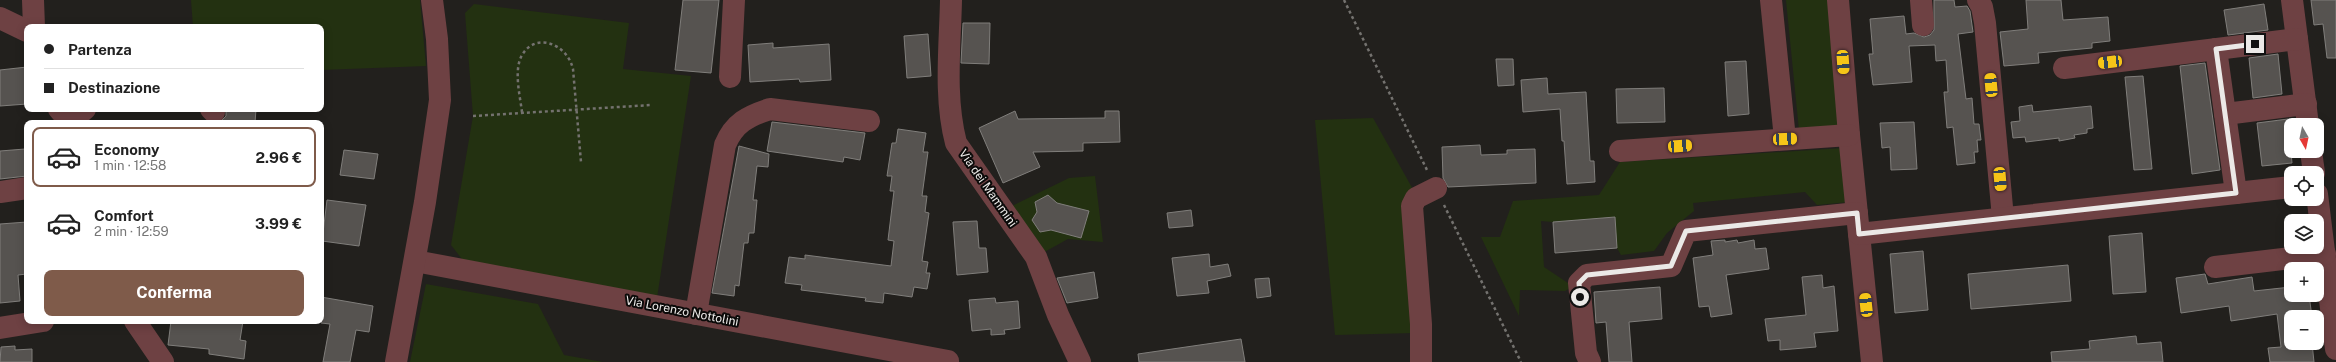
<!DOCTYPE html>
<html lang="it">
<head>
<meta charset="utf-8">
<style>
  :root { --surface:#fff; --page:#f2f2f2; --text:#222; --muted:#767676; --line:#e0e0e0; --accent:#7f5b4a }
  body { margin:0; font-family:"Public Sans",sans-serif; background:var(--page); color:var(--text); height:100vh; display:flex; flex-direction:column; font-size:15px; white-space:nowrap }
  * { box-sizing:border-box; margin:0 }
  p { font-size:13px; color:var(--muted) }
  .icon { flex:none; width:22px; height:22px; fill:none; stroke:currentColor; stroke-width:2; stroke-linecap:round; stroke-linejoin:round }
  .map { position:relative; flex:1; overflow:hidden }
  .panel { position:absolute; left:24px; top:120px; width:300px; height:204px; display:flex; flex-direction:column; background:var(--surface); border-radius:8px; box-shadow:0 2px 10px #0003 }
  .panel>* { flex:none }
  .guide { position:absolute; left:24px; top:24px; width:300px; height:88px; border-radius:8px; box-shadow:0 2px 10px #0003; display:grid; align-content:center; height:88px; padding:0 20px; background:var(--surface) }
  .needle { width:26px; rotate:171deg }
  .controls { position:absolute; left:2284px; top:118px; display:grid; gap:8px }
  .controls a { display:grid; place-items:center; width:40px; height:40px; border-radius:8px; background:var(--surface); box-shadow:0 2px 10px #0003; font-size:20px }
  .end { position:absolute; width:18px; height:18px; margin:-9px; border:5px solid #ebe9e7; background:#111; box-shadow:0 0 0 2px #111 }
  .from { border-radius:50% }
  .car { position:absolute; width:12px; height:24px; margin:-12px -6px; border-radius:5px; box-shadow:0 0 3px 1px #0007; background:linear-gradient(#f5c518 24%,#345 0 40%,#f5c518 0 76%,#345 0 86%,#f5c518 0) }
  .guide b { display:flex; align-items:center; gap:14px; height:38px; font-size:15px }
  .guide b+b { border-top:1px solid var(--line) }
  .guide i { width:10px; height:10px; background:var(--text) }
  ul { padding:7px 0 0; list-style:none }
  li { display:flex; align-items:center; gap:12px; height:60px; margin:0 8px 6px; padding:0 12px; border:2px solid transparent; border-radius:8px }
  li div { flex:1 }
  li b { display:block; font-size:15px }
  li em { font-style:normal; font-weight:700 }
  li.selected { border-color:var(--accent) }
  li>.icon { width:36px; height:36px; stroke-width:1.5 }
  .button { display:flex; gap:8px; margin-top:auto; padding:8px 20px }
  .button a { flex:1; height:46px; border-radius:8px; background:var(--accent); color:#fff; font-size:16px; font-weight:700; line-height:46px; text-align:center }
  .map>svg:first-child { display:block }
</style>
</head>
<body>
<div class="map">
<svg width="2336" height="362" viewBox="0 0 2336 362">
  <rect width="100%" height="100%" fill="#22201d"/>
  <g fill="#233111">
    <path d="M191,0H420L426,66L321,70V27H193Z"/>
    <path d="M1786,0H1828L1840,126L1799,130Z"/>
    <path d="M474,4L629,23L623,69L691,76L657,298L465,263L451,245L473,116L465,13Z"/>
    <path d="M1373,118L1415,193V333L1335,335L1315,120Z"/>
    <path d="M1844,148L1849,202L1817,205L1805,192L1693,203L1694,211L1667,233L1654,251L1621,255L1617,248L1614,217L1553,222L1541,221L1544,267L1568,283L1570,288L1565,291L1520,290L1519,316L1481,237H1500L1513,201L1599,195L1620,162Z"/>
    <path d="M1095,176L1103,242L1068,239L1039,255L1008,208L1069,178Z"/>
    <path d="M426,284L538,304L564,355L603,362H410Z"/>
  </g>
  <g fill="#565350" stroke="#807e7b">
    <path d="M683,0H719L711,73L675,70Z"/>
    <path d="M1934,0H1954L1955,7L1967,6L1970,11L1973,32L1958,34L1966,99L1972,98L1974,124H1979L1981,140H1977L1978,152H1974L1975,163L1957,165L1953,127L1947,128L1944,92H1948L1946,60L1936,61L1935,45L1909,46L1912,82L1873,85L1869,54H1873L1870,19L1904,16L1906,34L1914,33L1924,37L1930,35L1934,30Z"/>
    <path d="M2026,0H2061L2063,20L2108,17L2110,41L2092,43V48L2038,53L2039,63L2004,66L2000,32L2028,29Z"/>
    <path d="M2311,0H2336V58H2327L2323,24L2314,25Z"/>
    <path d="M2264,4L2268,30L2228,35L2224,10Z"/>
    <path d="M963,23H990L989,64L961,63Z"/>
    <path d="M928,34L931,76L907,78L904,36Z"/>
    <path d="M773,43V48L829,44L831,80L800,82L799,79L750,82L748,45Z"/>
    <path d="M2278,54L2282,94L2253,98L2249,58Z"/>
    <path d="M1496,59H1513L1514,85L1498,86Z"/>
    <path d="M1746,61L1749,114L1728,116L1725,62Z"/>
    <path d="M2205,63L2220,170L2192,174L2180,66Z"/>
    <path d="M27,67V104L0,106V70Z"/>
    <path d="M2143,76L2152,169L2134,170L2125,77Z"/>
    <path d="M1547,78L1548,94L1586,92L1590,161H1594L1595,182L1567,184L1564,141H1562L1560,109L1523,112L1521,80Z"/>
    <path d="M1664,88L1665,122L1617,123L1616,89Z"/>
    <path d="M2032,105L2033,112L2091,106L2093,128L2087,129V133L2074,135L2075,138L2059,141V138L2026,142L2025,137L2013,138L2011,122L2020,121L2019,107Z"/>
    <path d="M226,109H256L255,123H219L226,116Z"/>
    <path d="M1015,111L1018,119L1105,118V111H1119L1120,142L1083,143V151L1033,152L1040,167L1003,183L979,128Z"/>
    <path d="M2288,119L2292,163L2262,166L2257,123Z"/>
    <path d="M772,122L865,133L860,160L844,157L843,162L767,151Z"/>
    <path d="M1914,122L1917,169L1891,170L1890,147L1882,148L1880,123Z"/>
    <path d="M898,129L926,133L923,152H928L922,196H927L925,212L929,213L922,261L928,262L926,273H930L927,289L914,287L912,297L884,293L883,303L865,301L866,298L801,290L802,285L785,283L789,257L805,259V255L891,266L894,241L888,240L894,191H890L892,176H887L892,143H896Z"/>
    <path d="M1480,145L1481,155L1507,154V150L1535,149L1536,183L1448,187L1443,178L1442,147Z"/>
    <path d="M739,146L769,154L768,167L757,166L753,200H757L754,233H749L748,243H744L739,286L735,285L734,296L712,293Z"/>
    <path d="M25,149L27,176L0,179V151Z"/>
    <path d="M344,150L378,154L374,179L340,175Z"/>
    <path d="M1048,195L1057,203L1089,211L1081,238L1051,230L1040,232L1032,220L1037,212L1035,202Z"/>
    <path d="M327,200L366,205L359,246L322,241Z"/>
    <path d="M1191,210L1193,226L1169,228L1167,213Z"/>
    <path d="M1615,217L1617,248L1555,253L1553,222Z"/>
    <path d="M977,221L979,248H986L988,272L957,275L953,222Z"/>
    <path d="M27,222V274L18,275L20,301L0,303V224Z"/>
    <path d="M2142,233L2146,292L2113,294L2109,236Z"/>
    <path d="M1725,240V242L1737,240L1738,243L1754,240L1755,249L1766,248L1769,269L1726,275L1732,314L1711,317L1709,306L1699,307L1693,258L1713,255L1711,241Z"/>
    <path d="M1923,251L1928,310L1895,313L1890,254Z"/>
    <path d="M1209,254L1210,267L1228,264L1231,276L1207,281L1209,293L1177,296L1172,258Z"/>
    <path d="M2068,265L2071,301L1971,309L1968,274Z"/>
    <path d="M1094,272L1098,298L1067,303L1057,278Z"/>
    <path d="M2205,274L2208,284L2252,277L2254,291L2291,287V295H2309L2312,317H2291V343H2312L2314,362H2270L2268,348L2281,347L2277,314L2231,321L2229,306L2181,313L2176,278Z"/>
    <path d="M1822,275L1823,288L1834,286L1838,331L1814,333L1816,347L1780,350V340L1768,341L1765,319L1806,315L1802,277Z"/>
    <path d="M1269,278L1271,296L1257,298L1255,279Z"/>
    <path d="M1660,287L1662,319L1629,322L1632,362H1609L1606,322L1596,323L1594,292Z"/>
    <path d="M321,297L373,306L369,332L356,330L350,362H323L330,324L321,323Z"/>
    <path d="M995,298L996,303L1018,301L1020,328L1004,330L1005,334L991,335V329L972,331L969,300Z"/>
    <path d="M171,321H243L240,340L246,341L244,359L209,354V349L168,345Z"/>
    <path d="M2136,336L2137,344L2161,342L2163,362H2052L2051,352L2090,349L2089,341Z"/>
    <path d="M1241,339L1245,362H1139L1138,354Z"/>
    <path d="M15,346V350L32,349V362H0L1,347Z"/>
  </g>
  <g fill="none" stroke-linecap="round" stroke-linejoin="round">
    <g stroke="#74726f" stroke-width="2.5" stroke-dasharray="3 3" stroke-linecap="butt">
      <path d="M1344,0L1427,170"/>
      <path d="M522,112C520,96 514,72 521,57C534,31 567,43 573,69L581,162"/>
      <path d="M473,116L651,105"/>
      <path d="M1444,205L1521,362"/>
    </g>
    <g stroke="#6e4143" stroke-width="22">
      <path d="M33,0L34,27"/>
      <path d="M951,0C950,47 944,97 956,143L1036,257L1058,315L1080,362"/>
      <path d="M1771,0L1785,139"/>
      <path d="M1838,0L1849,135L1872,362"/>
      <path d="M1921,0L1923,25"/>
      <path d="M1978,0L1982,7L1985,23L2003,218"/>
      <path d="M2292,0L2308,125"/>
      <path d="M0,18L27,31"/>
      <path d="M2216,49L2236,193"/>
      <path d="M2064,68L2297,39"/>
      <path d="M730,77L734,0"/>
      <path d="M59,109L71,123"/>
      <path d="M211,109L214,112"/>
      <path d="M2225,114L2306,104"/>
      <path d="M71,121L85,109"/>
      <path d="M1620,151L1849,135"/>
      <path d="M2311,151L2314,173"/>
      <path d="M0,192L27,188"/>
      <path d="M2317,194L2336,349"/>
      <path d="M1859,234L2291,187"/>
      <path d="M415,261L948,361"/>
      <path d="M2215,267L2325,254"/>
      <path d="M696,314L725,145C734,123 748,116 770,109L869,121"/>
      <path d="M135,321L163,362"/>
      <path d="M0,328L43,321"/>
      <path d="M396,362L425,202L440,100L437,39L432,0"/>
      <path d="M1421,362V324L1412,206L1416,198L1436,188"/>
      <path d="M1590,362L1586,353L1579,283L1587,275L1671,266L1686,231L1857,213"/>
    </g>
  </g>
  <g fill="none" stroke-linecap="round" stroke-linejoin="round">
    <path stroke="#ebe9e7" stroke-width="5" d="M1580,297L1579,283L1587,275L1671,266L1686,231L1857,213L1859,234L2236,193L2216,49L2255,44"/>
  </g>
  <g text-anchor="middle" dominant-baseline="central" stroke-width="4" stroke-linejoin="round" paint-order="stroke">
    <g font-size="12" fill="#ebe9e7" stroke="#0b0a09">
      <text transform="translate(988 188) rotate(55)">Via dei Mammini</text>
      <text transform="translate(682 311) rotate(11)">Via Lorenzo Nottolini</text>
    </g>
  </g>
</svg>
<div class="controls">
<a><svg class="needle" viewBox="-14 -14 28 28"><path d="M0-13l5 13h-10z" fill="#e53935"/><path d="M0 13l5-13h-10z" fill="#767676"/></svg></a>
<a><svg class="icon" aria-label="locate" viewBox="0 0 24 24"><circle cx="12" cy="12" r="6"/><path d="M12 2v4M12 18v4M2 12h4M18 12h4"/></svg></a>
<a><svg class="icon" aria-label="layers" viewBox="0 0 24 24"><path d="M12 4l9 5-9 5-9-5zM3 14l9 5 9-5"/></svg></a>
<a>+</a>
<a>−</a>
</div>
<i class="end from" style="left:1580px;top:297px"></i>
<i class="end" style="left:2255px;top:44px"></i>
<i class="car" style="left:1843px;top:62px;rotate:176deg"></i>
<i class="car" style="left:2110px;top:62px;rotate:263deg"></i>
<i class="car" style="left:1991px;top:85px;rotate:355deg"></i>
<i class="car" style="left:1785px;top:139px;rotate:87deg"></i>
<i class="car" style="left:1680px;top:146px;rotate:86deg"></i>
<i class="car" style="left:2000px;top:179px;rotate:175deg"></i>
<i class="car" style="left:1866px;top:305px;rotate:354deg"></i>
<div class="guide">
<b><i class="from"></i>Partenza</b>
<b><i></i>Destinazione</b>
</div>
<section class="panel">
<ul>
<li class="selected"><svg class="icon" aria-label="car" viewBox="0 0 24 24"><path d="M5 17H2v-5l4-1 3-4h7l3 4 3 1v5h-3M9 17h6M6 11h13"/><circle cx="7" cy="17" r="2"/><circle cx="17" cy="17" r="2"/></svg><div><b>Economy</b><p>1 min · 12:58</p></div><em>2.96 €</em></li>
<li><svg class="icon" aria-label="car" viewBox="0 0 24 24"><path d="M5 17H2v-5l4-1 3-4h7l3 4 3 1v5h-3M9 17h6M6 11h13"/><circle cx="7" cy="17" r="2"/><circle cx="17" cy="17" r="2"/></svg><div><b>Comfort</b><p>2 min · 12:59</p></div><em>3.99 €</em></li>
</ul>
<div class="button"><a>Conferma</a></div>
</section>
</div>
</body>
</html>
